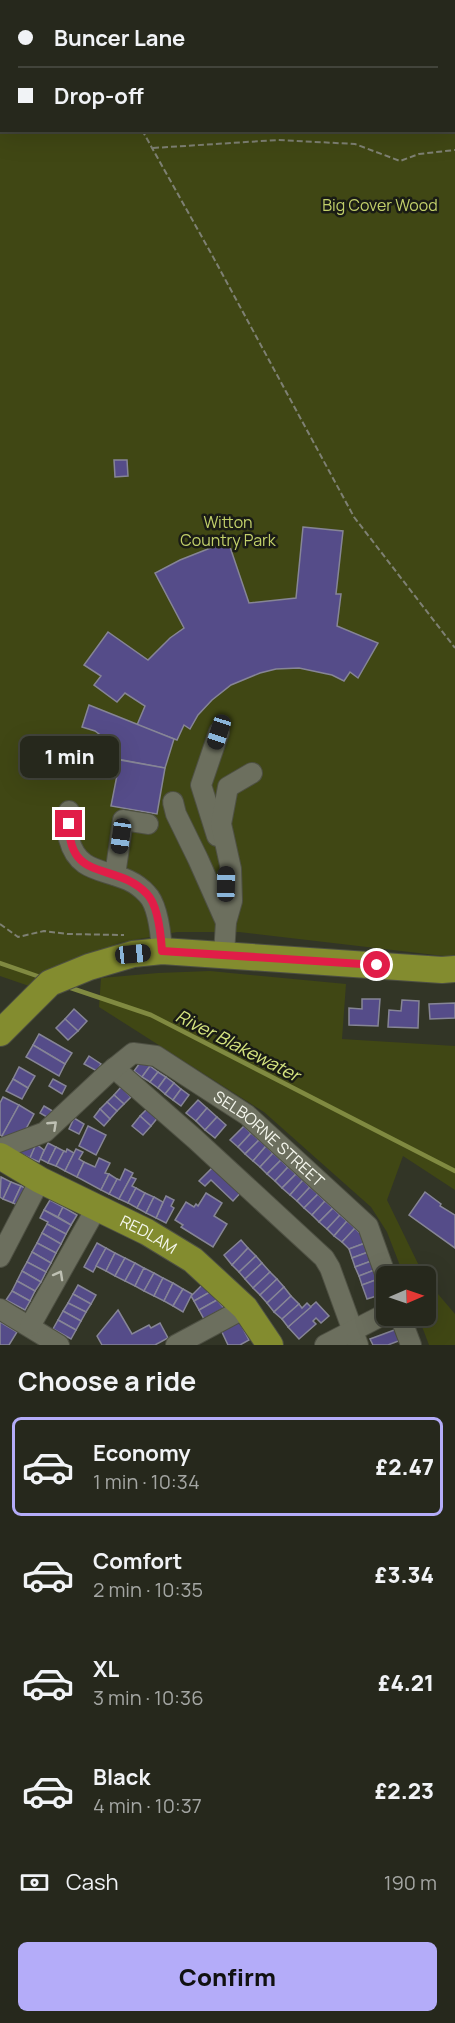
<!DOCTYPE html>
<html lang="en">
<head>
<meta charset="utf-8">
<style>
  :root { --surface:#26281c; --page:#323429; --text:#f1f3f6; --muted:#a4a6a3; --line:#42443b; --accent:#b4acf9 }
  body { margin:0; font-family:Manrope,sans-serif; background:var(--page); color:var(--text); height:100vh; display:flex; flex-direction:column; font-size:22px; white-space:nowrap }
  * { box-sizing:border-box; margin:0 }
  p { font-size:20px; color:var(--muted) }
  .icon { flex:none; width:33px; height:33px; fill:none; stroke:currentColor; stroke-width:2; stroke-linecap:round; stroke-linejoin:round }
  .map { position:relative; height:1345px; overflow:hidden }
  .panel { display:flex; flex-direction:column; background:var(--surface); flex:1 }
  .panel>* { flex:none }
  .hud { position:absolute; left:0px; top:0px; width:456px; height:132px; box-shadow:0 6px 24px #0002,0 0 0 2px var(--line); display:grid; align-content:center; height:132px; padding:0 18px; background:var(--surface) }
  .needle { width:39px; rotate:88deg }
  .buttons { position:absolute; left:376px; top:1266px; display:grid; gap:12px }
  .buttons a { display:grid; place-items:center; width:60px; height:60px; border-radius:9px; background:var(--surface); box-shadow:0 6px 24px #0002,0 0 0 2px var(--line); font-size:30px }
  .end { position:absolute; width:27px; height:27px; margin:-14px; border:8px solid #e11d48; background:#fff; box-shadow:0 0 0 3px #fff }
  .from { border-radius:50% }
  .bubble { position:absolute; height:42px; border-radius:9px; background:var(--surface); box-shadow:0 6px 24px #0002,0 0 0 2px var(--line); font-size:20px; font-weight:800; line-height:42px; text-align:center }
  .car { position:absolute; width:18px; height:36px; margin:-18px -9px; border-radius:8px; box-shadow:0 0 4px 2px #0007; background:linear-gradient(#222 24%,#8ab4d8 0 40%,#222 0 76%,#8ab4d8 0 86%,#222 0) }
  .hud b { display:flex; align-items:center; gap:21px; height:57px; font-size:22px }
  .hud b+b { border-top:2px solid var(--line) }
  .hud i { width:15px; height:15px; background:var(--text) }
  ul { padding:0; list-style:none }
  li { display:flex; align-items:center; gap:18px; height:99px; margin:0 12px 9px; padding:0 6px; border:3px solid transparent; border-radius:9px }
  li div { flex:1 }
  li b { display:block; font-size:22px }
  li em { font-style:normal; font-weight:800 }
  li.selected { border-color:var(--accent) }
  li>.icon { width:54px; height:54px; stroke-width:1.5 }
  h2 { padding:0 18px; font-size:27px; line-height:72px }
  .pay { display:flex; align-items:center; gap:15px; height:66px; padding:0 18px; font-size:22px }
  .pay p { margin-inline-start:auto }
  .button { display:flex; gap:12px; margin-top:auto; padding:12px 18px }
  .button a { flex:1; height:69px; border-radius:9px; background:var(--accent); color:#111; font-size:24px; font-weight:800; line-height:69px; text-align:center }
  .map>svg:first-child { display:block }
</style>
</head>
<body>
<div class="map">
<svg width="455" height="1345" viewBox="0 0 455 1345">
  <rect width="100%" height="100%" fill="#323526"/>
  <g fill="#404714" fill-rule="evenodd">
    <path d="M0,0H455V956H444L239,932H177L134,940L47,970L29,986L0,976ZM2,2H454V130H2Z"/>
    <path d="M210,971L346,984L342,1039L455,1046V1190L403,1156L387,1200L424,1276H404L387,1232L371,1207L264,1112L99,1007L101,978L158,973Z"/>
    <path d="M426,1280L455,1314V1345H429L418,1316H426Z"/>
  </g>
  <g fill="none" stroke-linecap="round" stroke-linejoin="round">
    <g stroke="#808a41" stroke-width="4.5">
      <path d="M0,963L43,978"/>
      <path d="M68,987L151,1015L455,1171"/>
    </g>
  </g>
  <g fill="#554c89" stroke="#868596" stroke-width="1.5">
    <path d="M114,460H127L128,476L115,477Z"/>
    <path d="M303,527L343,531L336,594H341L337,626L378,643L358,678L350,672L344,681L332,675L299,668L276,669L260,673L231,685L212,700L198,715L190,729L184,725L177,740L137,725L145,706L125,693L117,702L94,685L101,676L84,665L108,632L148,660L170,638L184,628L155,573L180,560L228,541L249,603L296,598Z"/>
    <path d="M89,705L174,739L165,768L101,756L103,737L95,731L82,727Z"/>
    <path d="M120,760L165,768L157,814L111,806Z"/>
    <path d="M362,999H380L378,1026L349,1025V1008L362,1009Z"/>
    <path d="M402,1000L419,1001L418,1028L388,1027L389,1010L401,1011Z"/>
    <path d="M455,1003V1018L430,1019L429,1004Z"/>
    <path d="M74,1009L87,1021L78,1031L65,1019Z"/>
    <path d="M65,1019L78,1031L68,1040L56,1028Z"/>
    <path d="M39,1034L72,1053L65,1064L33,1045Z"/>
    <path d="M33,1045L65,1064L59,1076L26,1057Z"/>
    <path d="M89,1056L101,1064L97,1071L84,1064Z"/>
    <path d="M142,1060L150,1066L142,1077L134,1071Z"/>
    <path d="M150,1066L158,1072L150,1082L142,1077Z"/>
    <path d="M19,1067L35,1076L28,1088L13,1079Z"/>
    <path d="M158,1072L166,1077L158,1088L150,1082Z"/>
    <path d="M166,1077L174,1083L165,1094L158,1088Z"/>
    <path d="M13,1079L28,1088L22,1099L6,1091Z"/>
    <path d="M53,1079L66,1086L62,1094L49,1086Z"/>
    <path d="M174,1083L181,1089L173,1100L165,1094Z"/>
    <path d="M121,1087L131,1097L124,1104L114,1095Z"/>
    <path d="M181,1089L189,1095L181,1106L173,1100Z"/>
    <path d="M114,1095L124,1104L117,1111L107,1102Z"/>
    <path d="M3,1097L19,1105L2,1136L0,1135V1103Z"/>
    <path d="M198,1100L207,1108L196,1121L186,1113Z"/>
    <path d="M107,1102L117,1111L110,1119L100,1109Z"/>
    <path d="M19,1105L34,1114L21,1138L12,1142L2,1136Z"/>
    <path d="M44,1106L56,1113L52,1120L40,1113Z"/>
    <path d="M149,1107L159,1116L151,1126L140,1116Z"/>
    <path d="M207,1108L217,1117L205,1130L196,1121Z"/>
    <path d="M100,1109L110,1119L104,1126L94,1117Z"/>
    <path d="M140,1116L151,1126L143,1135L132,1126Z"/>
    <path d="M217,1117L226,1125L215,1138L205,1130Z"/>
    <path d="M74,1118L84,1124L79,1134L69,1129Z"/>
    <path d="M88,1126L106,1135L96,1155L79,1146Z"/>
    <path d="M244,1126L251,1133L238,1147L230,1140Z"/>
    <path d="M251,1133L259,1140L245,1154L238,1147Z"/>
    <path d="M259,1140L266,1146L253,1161L245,1154Z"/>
    <path d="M38,1142L30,1158L13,1150Z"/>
    <path d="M48,1143L56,1147L48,1163L40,1159Z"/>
    <path d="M36,1144L44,1150L39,1162L30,1158Z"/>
    <path d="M266,1146L273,1153L260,1167L253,1161Z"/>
    <path d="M56,1147L64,1151L56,1166L48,1163Z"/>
    <path d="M67,1149L74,1153L65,1171L56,1166L64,1151L66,1152Z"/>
    <path d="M76,1149L83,1152L79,1159L84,1162L77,1177L65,1171Z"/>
    <path d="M273,1153L281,1160L267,1174L260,1167Z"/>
    <path d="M99,1158L110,1163L105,1173L109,1174L101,1190L77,1177L84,1162L95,1167Z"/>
    <path d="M281,1160L288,1167L275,1181L267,1174Z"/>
    <path d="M216,1164L243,1190L233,1201L211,1180L205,1186L199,1181Z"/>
    <path d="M288,1167L296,1174L282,1188L275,1181Z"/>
    <path d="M125,1169L133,1173L119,1199L109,1194L117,1179L120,1180Z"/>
    <path d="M109,1174L117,1179L109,1194L101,1190Z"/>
    <path d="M296,1174L303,1180L290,1195L282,1188Z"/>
    <path d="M1,1177L11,1182L3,1199L0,1197Z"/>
    <path d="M131,1177L136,1179L132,1186L136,1188L128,1203L119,1199Z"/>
    <path d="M303,1180L310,1187L297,1201L290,1195Z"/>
    <path d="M11,1182L21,1186L13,1203L3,1199Z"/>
    <path d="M21,1186L31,1191L23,1208L13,1203Z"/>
    <path d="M310,1187L318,1194L304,1208L297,1201Z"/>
    <path d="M136,1188L145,1193L137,1208L128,1203Z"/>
    <path d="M425,1192L441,1204L440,1206L455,1215V1248L409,1215Z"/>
    <path d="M145,1193L154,1197L146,1213L137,1208Z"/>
    <path d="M206,1193L222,1203L214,1216L227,1224L213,1247L181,1227L183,1225L175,1220L186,1202L194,1207L196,1204L198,1206Z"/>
    <path d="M318,1194L325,1201L312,1215L304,1208Z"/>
    <path d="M166,1196L174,1200L171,1206L174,1208L166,1223L156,1218Z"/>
    <path d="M154,1197L163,1202L156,1218L146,1213Z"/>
    <path d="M50,1200L63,1207L58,1217L44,1210Z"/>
    <path d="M325,1201L333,1208L319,1222L312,1215Z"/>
    <path d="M63,1207L77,1215L71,1225L58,1217Z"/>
    <path d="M333,1208L340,1215L327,1229L319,1222Z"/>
    <path d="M44,1210L71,1225L66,1234L47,1224L48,1222L40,1218Z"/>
    <path d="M340,1215L347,1221L334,1236L327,1229Z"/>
    <path d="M347,1221L355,1228L342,1242L334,1236Z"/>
    <path d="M47,1224L66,1234L61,1244L42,1233Z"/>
    <path d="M355,1228L368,1242L349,1249L342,1242Z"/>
    <path d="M42,1233L61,1244L56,1253L37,1243Z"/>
    <path d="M241,1240L248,1248L232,1265L224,1255Z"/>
    <path d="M368,1242L371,1251L352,1258L349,1249Z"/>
    <path d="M37,1243L56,1253L51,1263L32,1252Z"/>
    <path d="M97,1243L106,1248L93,1272L84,1267Z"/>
    <path d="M106,1248L115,1253L106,1271L96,1266Z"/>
    <path d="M248,1248L256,1256L239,1272L232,1265Z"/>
    <path d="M371,1251L374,1260L355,1267L352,1258Z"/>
    <path d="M32,1252L51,1263L46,1272L27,1262Z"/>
    <path d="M115,1253L125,1258L115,1276L106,1271Z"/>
    <path d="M256,1256L262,1263L245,1279L239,1272Z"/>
    <path d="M125,1258L135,1263L125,1281L115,1276Z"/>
    <path d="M374,1260L377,1269L359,1276L355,1267Z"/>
    <path d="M27,1262L46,1272L41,1282L22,1271Z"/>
    <path d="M135,1263L144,1268L135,1286L125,1281Z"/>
    <path d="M262,1263L270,1272L253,1288L245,1279Z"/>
    <path d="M144,1268L154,1273L144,1291L135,1286Z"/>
    <path d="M377,1269L381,1278L362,1285L359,1276Z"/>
    <path d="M22,1271L41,1282L35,1291L17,1281Z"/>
    <path d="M270,1272L277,1279L260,1295L253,1288Z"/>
    <path d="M154,1273L163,1278L154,1296L144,1291Z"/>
    <path d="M163,1278L173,1283L164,1301L154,1296Z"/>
    <path d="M381,1278L386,1293L367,1299L362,1285Z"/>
    <path d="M277,1279L284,1287L267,1303L260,1295Z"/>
    <path d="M17,1281L35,1291L30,1301L12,1291Z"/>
    <path d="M173,1283L183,1289L173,1306L164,1301Z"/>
    <path d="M203,1284L210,1292L194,1301L191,1296Z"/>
    <path d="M78,1285L96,1295L91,1304L73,1294Z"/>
    <path d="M284,1287L291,1296L274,1312L267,1303Z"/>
    <path d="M183,1289L192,1294L183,1312L173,1306Z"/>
    <path d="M12,1291L30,1301L25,1310L6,1300Z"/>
    <path d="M210,1292L217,1300L199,1310L194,1301Z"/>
    <path d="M73,1294L91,1304L86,1312L68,1303Z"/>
    <path d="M291,1296L299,1304L282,1319L274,1312Z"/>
    <path d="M217,1300L224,1308L204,1319L199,1310Z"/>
    <path d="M316,1302L329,1316L321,1323L316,1318L313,1321L316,1324L299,1339L288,1327Z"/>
    <path d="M68,1303L86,1312L81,1321L63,1311Z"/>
    <path d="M307,1303L311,1307L288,1327L282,1319L299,1304L302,1308Z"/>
    <path d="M118,1310L132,1334L149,1325L151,1328L160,1323L168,1338L155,1345H102L97,1336Z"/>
    <path d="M63,1311L81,1321L76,1330L58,1320Z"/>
    <path d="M58,1320L76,1330L71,1339L53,1329Z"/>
    <path d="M239,1321L249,1340L240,1345H228L221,1330Z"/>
    <path d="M0,1322L17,1332L9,1345H0Z"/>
    <path d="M397,1329L401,1340L388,1345H373L370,1339Z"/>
  </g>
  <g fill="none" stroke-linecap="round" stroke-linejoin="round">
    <g stroke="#4e5043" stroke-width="22">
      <g id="minor">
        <path d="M173,802L176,814L198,859L226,922"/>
        <path d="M69,811C69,820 67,830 69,839C80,882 120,864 147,894C158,905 161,936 162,951"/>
        <path d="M217,836L201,785L219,732"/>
        <path d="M115,875L123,820L148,824"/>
        <path d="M224,954L226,922L232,901L231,869L221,824L228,787L252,773"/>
        <path d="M114,1068L195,1139L324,1258L330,1268L358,1345"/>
        <path id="s1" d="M0,1149L45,1132L107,1074L133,1053L156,1056L247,1115L368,1226L387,1279"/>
        <path d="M0,1257L40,1180"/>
        <path d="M0,1309L59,1345"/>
        <path d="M400,1316L411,1345"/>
        <path d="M30,1326L97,1207"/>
        <path d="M176,1345L245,1308"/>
        <path d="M325,1345L387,1313"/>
      </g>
    </g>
    <g stroke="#4e5043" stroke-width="28">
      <g id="major">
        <path d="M0,1033L50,983L89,967L133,954L162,951L442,970L455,969"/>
        <path id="s2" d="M0,1156L40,1180L147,1232L193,1260L245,1308L270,1345"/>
      </g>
    </g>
    <g stroke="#7e8073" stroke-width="2" stroke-dasharray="6 3" stroke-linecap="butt">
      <path d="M0,19L2,20"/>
      <path d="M142,130L212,255L354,517L455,648"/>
      <path d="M153,148L278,140L355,144L400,161L419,154L455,150"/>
      <path d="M0,924L18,937L44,931L67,934L124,935"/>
    </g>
    <use href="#minor" stroke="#6c6f5e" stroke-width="20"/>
    <use href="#major" stroke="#838c2f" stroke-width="26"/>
  </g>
  <defs><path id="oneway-chevron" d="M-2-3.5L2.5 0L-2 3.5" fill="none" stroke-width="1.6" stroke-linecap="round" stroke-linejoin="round" transform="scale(1.5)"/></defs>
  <g stroke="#bec0b3">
    <use href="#oneway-chevron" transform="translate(53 1125) rotate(-43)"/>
    <use href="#oneway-chevron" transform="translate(59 1275) rotate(-61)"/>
  </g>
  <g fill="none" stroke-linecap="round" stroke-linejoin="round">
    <path stroke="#e11d48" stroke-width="8" d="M69,824C69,884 116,861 147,894C158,905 161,936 162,951L377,965"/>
  </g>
  <g text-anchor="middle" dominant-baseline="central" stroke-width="5" stroke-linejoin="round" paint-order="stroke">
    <g font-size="16" fill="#c2d06a" stroke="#1a1c15">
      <text x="380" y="205">Big Cover Wood</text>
      <text x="228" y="522">Witton<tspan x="228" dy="18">Country Park</tspan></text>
    </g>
    <g font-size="16" fill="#f4f6ec" stroke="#1a1c15">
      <text stroke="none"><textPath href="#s1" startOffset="330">SELBORNE STREET</textPath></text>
      <text stroke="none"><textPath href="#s2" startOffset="168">REDLAM</textPath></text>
    </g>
    <g font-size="18" font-style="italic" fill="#d6e57f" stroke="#1a1c15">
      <text transform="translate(238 1045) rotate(27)">River Blakewater</text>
    </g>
  </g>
</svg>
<div class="buttons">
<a><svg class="needle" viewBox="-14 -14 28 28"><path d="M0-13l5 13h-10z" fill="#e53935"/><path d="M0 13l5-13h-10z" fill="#a4a6a3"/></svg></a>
</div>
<i class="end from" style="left:377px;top:965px"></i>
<i class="end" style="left:69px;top:824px"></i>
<div class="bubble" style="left:20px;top:736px;width:99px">1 min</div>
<i class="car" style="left:219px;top:732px;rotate:198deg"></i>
<i class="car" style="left:121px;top:836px;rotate:188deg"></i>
<i class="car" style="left:226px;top:884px;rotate:1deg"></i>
<i class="car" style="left:133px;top:954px;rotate:84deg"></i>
<div class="hud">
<b><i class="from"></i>Buncer Lane</b>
<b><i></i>Drop-off</b>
</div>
</div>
<section class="panel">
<h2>Choose a ride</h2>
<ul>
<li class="selected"><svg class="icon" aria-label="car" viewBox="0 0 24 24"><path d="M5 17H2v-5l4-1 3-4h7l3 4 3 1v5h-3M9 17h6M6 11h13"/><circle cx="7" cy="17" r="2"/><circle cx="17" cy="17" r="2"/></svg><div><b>Economy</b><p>1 min · 10:34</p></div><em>£2.47</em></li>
<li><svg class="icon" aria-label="car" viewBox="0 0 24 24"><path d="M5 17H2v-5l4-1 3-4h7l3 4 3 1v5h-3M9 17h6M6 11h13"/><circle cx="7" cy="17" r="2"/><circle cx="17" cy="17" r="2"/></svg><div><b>Comfort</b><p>2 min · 10:35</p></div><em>£3.34</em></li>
<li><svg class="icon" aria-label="car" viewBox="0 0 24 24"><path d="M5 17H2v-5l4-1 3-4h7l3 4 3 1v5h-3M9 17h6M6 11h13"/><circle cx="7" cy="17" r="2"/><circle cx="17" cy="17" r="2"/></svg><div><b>XL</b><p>3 min · 10:36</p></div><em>£4.21</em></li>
<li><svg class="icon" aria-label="car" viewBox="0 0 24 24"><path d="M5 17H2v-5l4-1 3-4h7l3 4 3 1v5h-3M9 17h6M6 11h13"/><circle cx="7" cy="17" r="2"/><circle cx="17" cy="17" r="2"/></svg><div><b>Black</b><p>4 min · 10:37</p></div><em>£2.23</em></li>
</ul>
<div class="pay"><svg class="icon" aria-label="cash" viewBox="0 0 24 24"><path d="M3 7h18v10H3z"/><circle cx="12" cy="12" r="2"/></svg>Cash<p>190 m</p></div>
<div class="button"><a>Confirm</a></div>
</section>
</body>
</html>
